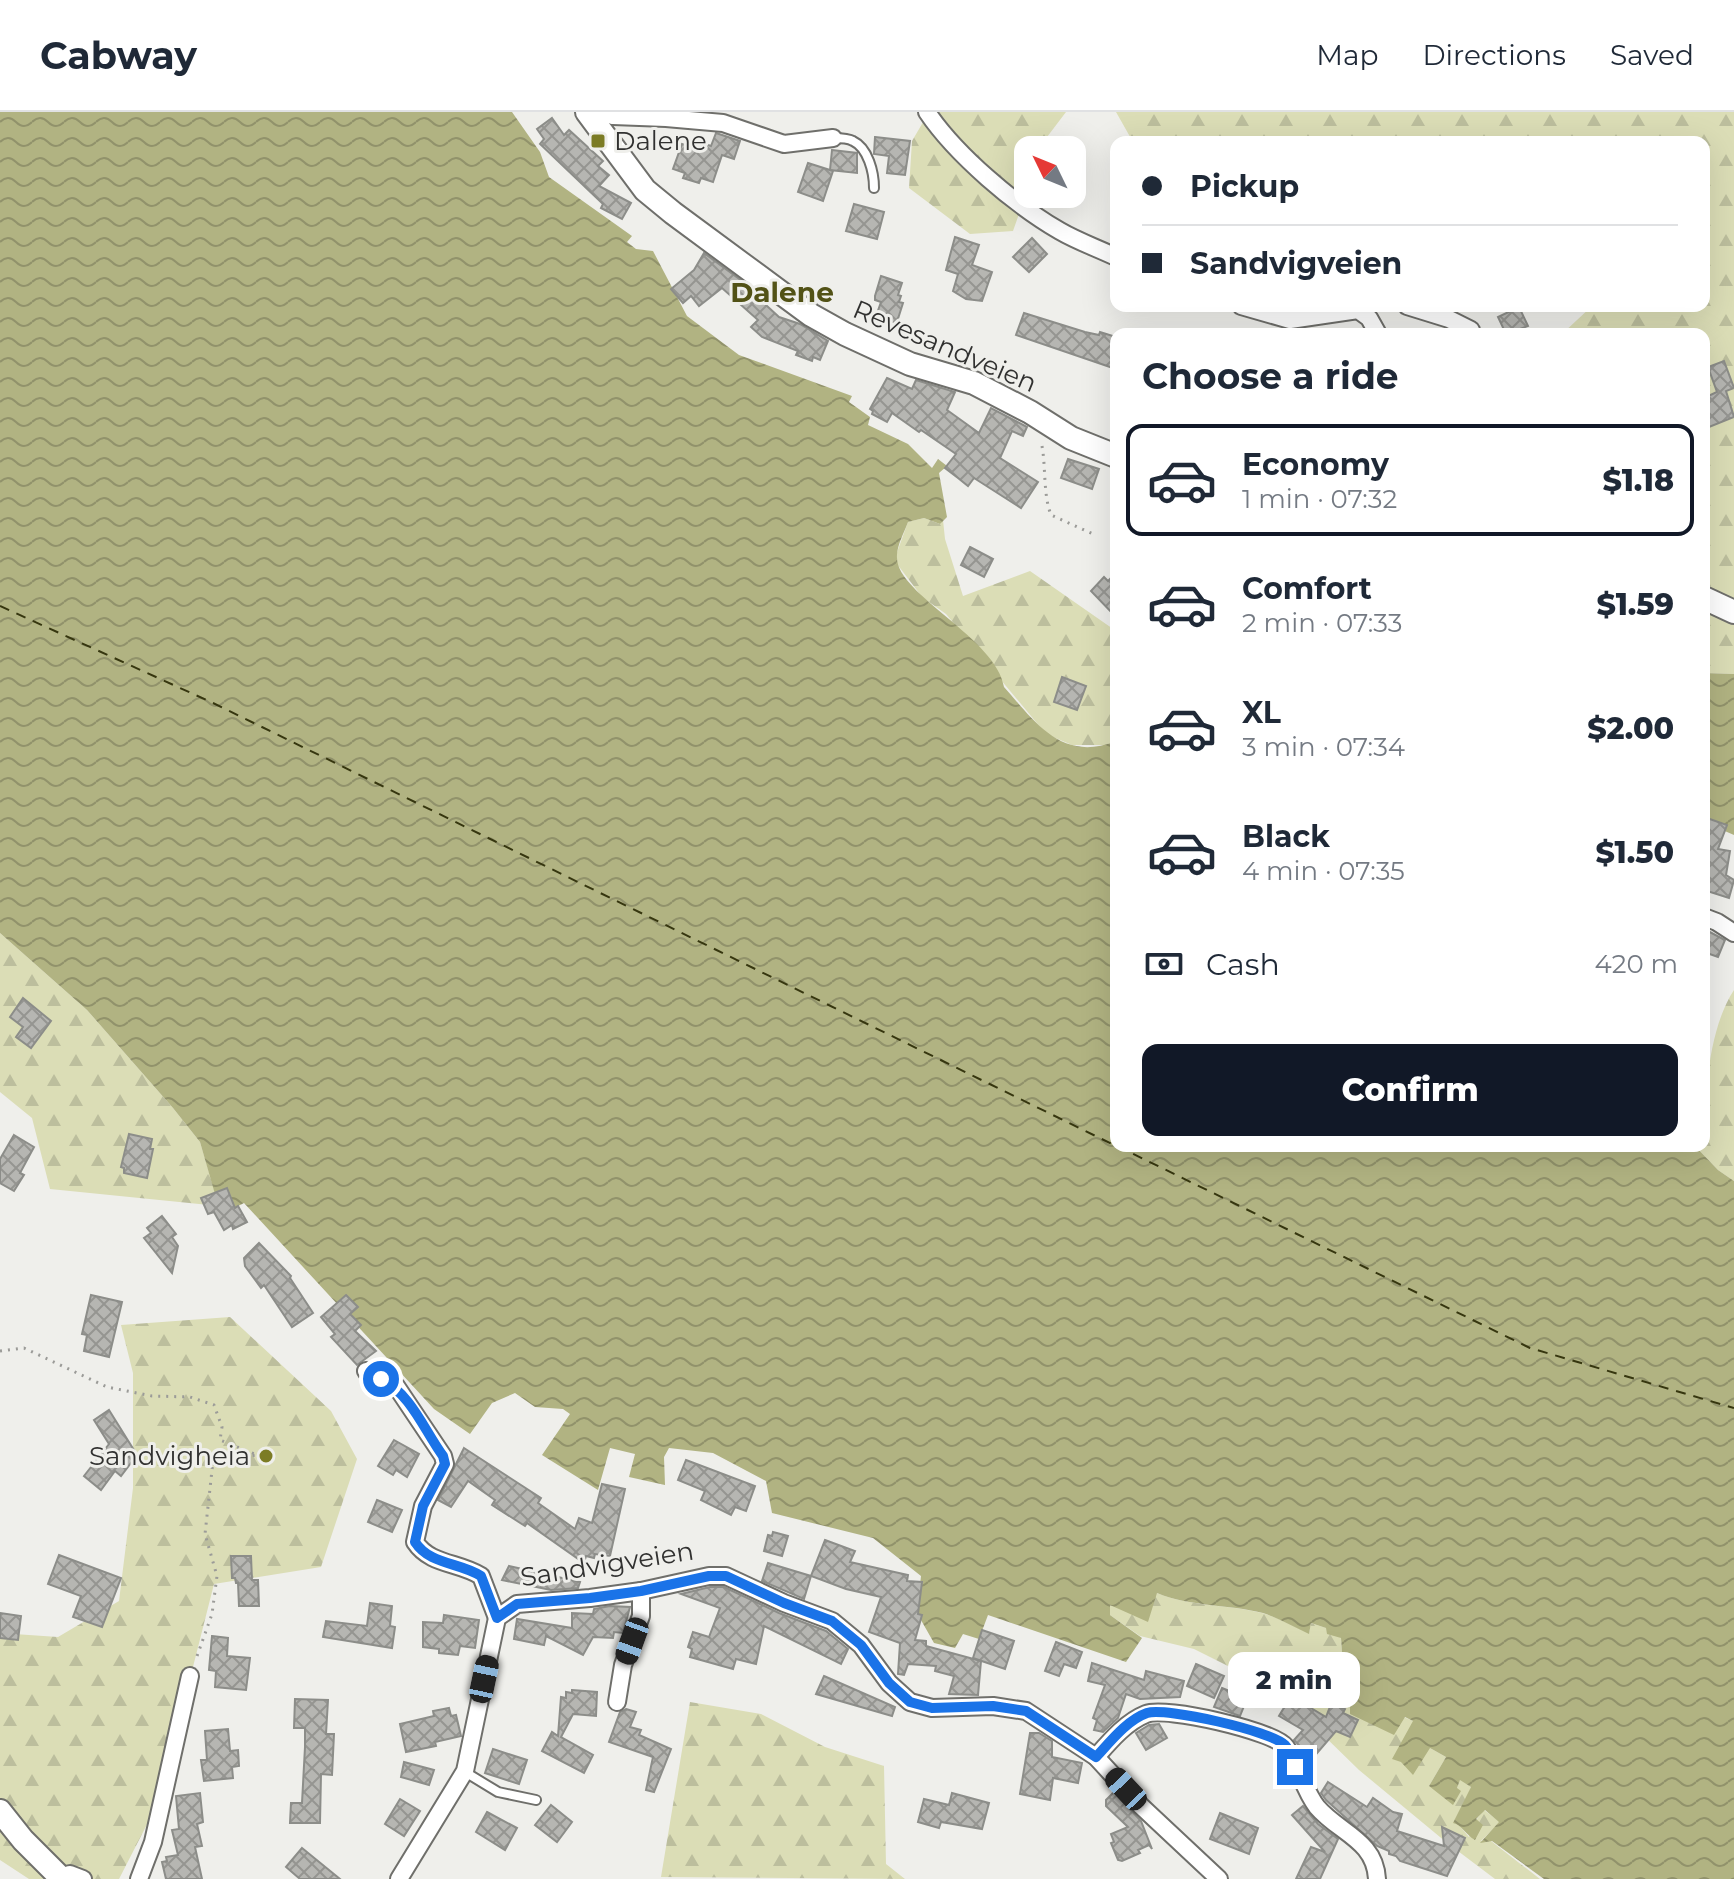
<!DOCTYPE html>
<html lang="en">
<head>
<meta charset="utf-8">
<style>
  :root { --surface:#fff; --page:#f6f6f7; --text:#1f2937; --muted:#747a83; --line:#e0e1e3; --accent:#111827 }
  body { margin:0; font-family:Montserrat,sans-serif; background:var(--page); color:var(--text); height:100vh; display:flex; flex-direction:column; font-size:30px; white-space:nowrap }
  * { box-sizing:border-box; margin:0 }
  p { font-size:26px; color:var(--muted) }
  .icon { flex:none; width:44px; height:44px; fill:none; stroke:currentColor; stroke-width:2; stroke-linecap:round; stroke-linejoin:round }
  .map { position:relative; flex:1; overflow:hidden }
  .panel { position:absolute; left:1110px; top:216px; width:600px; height:824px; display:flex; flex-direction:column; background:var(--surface); border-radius:16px; box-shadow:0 8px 32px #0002 }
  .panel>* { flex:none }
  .hud { position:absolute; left:1110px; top:24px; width:600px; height:176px; border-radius:16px; box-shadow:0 8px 32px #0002; display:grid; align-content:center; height:176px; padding:0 32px; background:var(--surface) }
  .needle { width:52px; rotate:313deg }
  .controls { position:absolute; left:1014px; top:24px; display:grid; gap:16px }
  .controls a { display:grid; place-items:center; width:72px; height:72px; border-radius:16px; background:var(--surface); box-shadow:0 8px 32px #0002; font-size:40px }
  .end { position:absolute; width:36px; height:36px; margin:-18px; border:10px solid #1a73e8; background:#fff; box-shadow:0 0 0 4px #fff }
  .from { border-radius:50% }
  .bubble { position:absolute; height:56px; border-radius:16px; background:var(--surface); box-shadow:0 8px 32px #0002; font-size:26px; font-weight:800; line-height:56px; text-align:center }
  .car { position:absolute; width:24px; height:48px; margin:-24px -12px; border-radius:10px; box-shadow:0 0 6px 2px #0007; background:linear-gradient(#222 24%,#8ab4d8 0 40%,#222 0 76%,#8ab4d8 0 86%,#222 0) }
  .hud b { display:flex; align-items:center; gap:28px; height:76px; font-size:30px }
  .hud b+b { border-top:2px solid var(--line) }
  .hud i { width:20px; height:20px; background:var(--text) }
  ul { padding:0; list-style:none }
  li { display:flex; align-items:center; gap:24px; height:112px; margin:0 16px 12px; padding:0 16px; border:4px solid transparent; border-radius:16px }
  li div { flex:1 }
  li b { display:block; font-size:30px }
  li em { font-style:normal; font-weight:800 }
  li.on { border-color:var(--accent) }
  li>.icon { width:72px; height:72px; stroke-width:1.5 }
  h2 { padding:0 32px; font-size:36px; line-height:96px }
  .pay { display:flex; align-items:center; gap:20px; height:88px; padding:0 32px; font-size:30px }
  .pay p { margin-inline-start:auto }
  .action { display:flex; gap:16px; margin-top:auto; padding:16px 32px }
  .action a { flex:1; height:92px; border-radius:16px; background:var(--accent); color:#fff; font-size:32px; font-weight:800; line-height:92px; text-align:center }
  header { display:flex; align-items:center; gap:48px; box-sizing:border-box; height:112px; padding:0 40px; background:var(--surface); border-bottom:2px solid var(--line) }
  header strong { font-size:38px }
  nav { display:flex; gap:44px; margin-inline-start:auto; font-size:28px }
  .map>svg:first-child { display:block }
</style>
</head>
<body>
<header>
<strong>Cabway</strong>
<nav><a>Map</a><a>Directions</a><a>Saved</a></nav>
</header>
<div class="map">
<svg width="1734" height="1767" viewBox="0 0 1734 1767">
  <defs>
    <pattern id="forest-firs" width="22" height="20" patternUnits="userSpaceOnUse" patternTransform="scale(2)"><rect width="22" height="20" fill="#dbddb6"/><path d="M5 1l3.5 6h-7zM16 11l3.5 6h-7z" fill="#bcbe9d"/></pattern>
    <pattern id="water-waves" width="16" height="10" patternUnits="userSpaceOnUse" patternTransform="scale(2)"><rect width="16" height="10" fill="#b1b382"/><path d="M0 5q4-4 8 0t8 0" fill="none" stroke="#91926b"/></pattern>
    <pattern id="building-cross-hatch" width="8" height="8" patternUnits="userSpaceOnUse" patternTransform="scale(2)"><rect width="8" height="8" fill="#b6b6b2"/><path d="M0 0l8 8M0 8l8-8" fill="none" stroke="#959591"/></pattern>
  </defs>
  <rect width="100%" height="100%" fill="#efefeb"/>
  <g fill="url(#forest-firs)">
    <path d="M929,0H1066L1044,29L1041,38H1028V76L1013,119L970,122L909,76L912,29Z"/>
    <path d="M1116,0H1734V562L1704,561V222H1562L1592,194H1704V30H1133Z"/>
    <path d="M924,406L940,412L943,408L945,427L963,484L1030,459L1116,519V629L1105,633H1072L1046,622L946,502L922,485L897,452L896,443L908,410Z"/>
    <path d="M0,821L87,898L173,996L200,1030L219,1094L50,1077L32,1006L0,980Z"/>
    <path d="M1734,878V1069L1718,1058L1695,1034H1704C1704,988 1708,917 1734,878Z"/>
    <path d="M230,1205L331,1299L357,1347L321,1455L214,1472L159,1689L119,1767H29L0,1748V1521L58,1525L119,1489L133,1376V1261L121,1213Z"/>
    <path d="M1157,1481C1190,1495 1227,1492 1262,1501C1278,1505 1294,1515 1309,1521L1311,1511L1326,1516L1341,1526L1344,1571L1350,1582L1413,1609L1430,1636L1446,1645L1429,1674L1457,1676L1460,1667L1471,1675L1458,1712L1469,1725L1476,1708L1484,1698L1500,1710L1481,1729H1491L1540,1767H1495L1446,1730L1359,1658L1278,1579L1194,1537L1140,1524L1110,1503V1493Z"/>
    <path d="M690,1590L761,1602L825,1635L884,1654L886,1752L905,1767L661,1765Z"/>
  </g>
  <g fill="url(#water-waves)">
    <path d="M0,0H512L540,40L549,65L632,124L627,130L636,137L653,139L687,204L739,243L852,284L849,290L870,305L868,313L908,332L932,356L938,347L947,354L939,361L947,405L940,412L924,406L908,410C904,421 896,435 897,446C897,482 997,527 1004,575C1035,610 1062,651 1116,629V1034H1695L1718,1058L1734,1069V1767H1544L1492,1729L1480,1731L1499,1710L1485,1698L1476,1707L1483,1713L1475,1728C1466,1723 1462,1713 1453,1711L1471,1675L1460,1668L1457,1676L1461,1679L1453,1693L1429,1674L1446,1645L1430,1636L1413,1663L1401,1650L1392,1647L1413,1609L1405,1605L1394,1623L1350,1602V1582L1344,1571L1341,1526L1327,1522L1326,1516L1311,1511L1309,1522C1294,1515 1278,1506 1263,1501C1228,1492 1190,1495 1157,1481L1148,1510L1110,1493V1503L1142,1526L1126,1550L988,1503L979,1527L963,1522L955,1536L934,1531L917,1501L921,1464L873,1426L772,1401L766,1369L713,1341L669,1336L664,1345L665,1373L629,1365L635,1342L610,1336L598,1378L542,1343L570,1302L563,1297L535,1295L515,1281L492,1291L470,1322L434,1297L244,1091L221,1103L200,1030L173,996L87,898L0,821Z"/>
    <path d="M1704,561L1734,562V723L1704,710Z"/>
  </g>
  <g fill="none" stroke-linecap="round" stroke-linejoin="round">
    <g stroke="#36360f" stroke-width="2" stroke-dasharray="10 8" stroke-linecap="butt">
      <path d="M0,494L213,591L1116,1034"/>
      <path d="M1117,1034L1530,1236L1734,1296"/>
    </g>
  </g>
  <g fill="url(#building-cross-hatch)" stroke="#8c8d89" stroke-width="2">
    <path d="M552,6L564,23L569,18L603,49L598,54L609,63L599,74L631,91L622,107L601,96L603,92L540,32L544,27L537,17Z"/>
    <path d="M716,21L740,29L734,47L722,43L713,70L701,66L699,71L683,66L685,61L673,57L682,32L692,35L694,28L711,34Z"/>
    <path d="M875,25L910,29L905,63L887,61L889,44L874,42Z"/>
    <path d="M832,38L857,41V61L830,58Z"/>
    <path d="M808,51L833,59L823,89L798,80Z"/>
    <path d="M854,92L884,100L877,127L846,119Z"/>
    <path d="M955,125L979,133L972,153L992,160L982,189L966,187L953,179L958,162L946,158Z"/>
    <path d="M1032,126L1047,142L1029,160L1013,145Z"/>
    <path d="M704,141L757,180L754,182L779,205L800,212L828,229L820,248L813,245L812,249L796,243L798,239L762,225L751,215L758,208L722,176L699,194L691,184L683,191L671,177L694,158Z"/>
    <path d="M881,164L902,171L898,183L901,184L899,190L903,191L896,213L875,207L881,190L875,188V184Z"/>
    <path d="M1519,195L1528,214L1506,222L1498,205Z"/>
    <path d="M1024,201L1085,220L1099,223L1100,220L1116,225V257L1016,223Z"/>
    <path d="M1724,249L1734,276L1726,279L1734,305L1704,317V286L1717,280L1708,255Z"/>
    <path d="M887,266L912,277L916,268L955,280L947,298L979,321L991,296L1027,315L1023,324L1012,319L1000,346L1038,370L1021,396L974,366L968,374L958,366L945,356L956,342L921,318L919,320L892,301L887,310L872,302L873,299L870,297Z"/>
    <path d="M1068,347L1099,357L1092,377L1061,366Z"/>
    <path d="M970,435L993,447L984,465L961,453Z"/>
    <path d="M1116,461V505L1091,479L1104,465L1108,469Z"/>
    <path d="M1062,565L1086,574L1077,598L1054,590Z"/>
    <path d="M1704,705L1727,713L1718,737L1730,739L1726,763L1734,768L1729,786L1704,778Z"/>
    <path d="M1704,817L1725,828L1718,845L1704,840Z"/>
    <path d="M23,886L51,909L31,936L16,925L23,915L10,905Z"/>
    <path d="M129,1022L152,1027L150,1037H153L147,1066L124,1061V1056L121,1055Z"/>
    <path d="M14,1023L34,1035L20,1061L24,1063L14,1079L0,1071V1047Z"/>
    <path d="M227,1076L235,1096L238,1094L247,1110L233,1117L232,1113L224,1118L214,1100L208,1102L201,1086Z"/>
    <path d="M162,1104L176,1122L172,1125L178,1134L172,1161L144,1126L151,1121L147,1116Z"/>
    <path d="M259,1131L291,1164L290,1166L313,1201L292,1215L264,1173L261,1176L245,1154L244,1146Z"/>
    <path d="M91,1183L122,1190L109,1245L84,1239L87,1223L82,1222Z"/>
    <path d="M346,1183L358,1195L350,1202L361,1213L355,1219L376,1239L357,1253L331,1225L335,1222L321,1205Z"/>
    <path d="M109,1298L137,1343L121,1364L115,1359L101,1378L84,1364L109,1332L94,1308Z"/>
    <path d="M394,1328L419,1342L407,1365L396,1358L393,1363L378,1354Z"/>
    <path d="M464,1336L541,1386L538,1391L575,1417L579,1406L592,1411L602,1372L625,1377L610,1444L595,1442L594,1446L586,1444L584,1451L527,1411L525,1414L492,1393L495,1388L468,1369L451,1395L438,1388Z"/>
    <path d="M686,1348L755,1374L746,1399L735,1395L731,1403L701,1388L705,1379L678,1368Z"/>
    <path d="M377,1388L402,1398L392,1420L368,1410Z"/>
    <path d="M773,1420L788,1424L782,1444L764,1439L768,1423L772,1424Z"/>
    <path d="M825,1428L855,1439L850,1450L908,1463L907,1469L922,1470L918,1502L922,1503L915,1528L926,1529V1534L981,1549L978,1583L949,1582L954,1564L935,1559L936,1554L908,1552L904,1563L898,1562L900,1531L869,1520L881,1485L846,1477L811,1464Z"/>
    <path d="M59,1443L121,1466L102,1515L73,1505L81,1484L48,1472Z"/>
    <path d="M231,1444H251L252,1468H258L259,1494H239L238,1471H236L235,1466H232Z"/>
    <path d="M768,1451L811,1464L804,1487L762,1469Z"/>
    <path d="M509,1454L580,1470L578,1476L551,1478L502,1468Z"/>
    <path d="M710,1475H724L779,1501L826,1519L848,1537L841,1552L764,1514L756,1552L736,1547L733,1557L690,1545L692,1537L688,1535L693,1520L709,1525L720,1496L681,1482Z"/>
    <path d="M370,1491L392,1494L390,1514L395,1515L392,1536L323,1525L326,1509L367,1514Z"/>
    <path d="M610,1494L630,1495L623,1521L614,1520L613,1526L593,1525L583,1543L546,1524L544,1533L514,1527L517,1507L572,1516V1501L593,1502L594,1497Z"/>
    <path d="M0,1501L21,1504L18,1528L0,1526Z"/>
    <path d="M444,1503L479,1508L475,1536L460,1534L458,1543L439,1541V1537L423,1535V1510L443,1511Z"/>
    <path d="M982,1518L1014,1529L1005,1557L973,1546Z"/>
    <path d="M212,1524L228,1526L227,1544L250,1546L246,1578L215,1575L216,1559L209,1558Z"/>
    <path d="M1056,1530L1082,1540L1076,1556L1064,1552L1059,1564L1045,1559Z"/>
    <path d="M1092,1551L1144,1568L1146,1559L1184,1569L1180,1585L1140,1587L1126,1582L1118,1606L1103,1620L1094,1618L1097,1608L1093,1606L1105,1573L1088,1569Z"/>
    <path d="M1196,1552L1224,1564L1214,1586L1187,1574Z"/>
    <path d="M824,1564L895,1595L892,1604L816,1582Z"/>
    <path d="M1222,1576L1242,1584L1241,1587L1246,1589L1240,1604L1214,1595Z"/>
    <path d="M572,1578L597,1580L596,1604L573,1602L561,1625L593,1643L584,1661L542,1639L552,1620L558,1624L561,1585L566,1586V1580L572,1581Z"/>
    <path d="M1291,1584L1326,1605L1331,1592L1345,1597L1343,1601L1358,1608L1350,1625L1336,1619L1312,1647L1294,1628L1303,1618L1279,1604Z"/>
    <path d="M295,1587L328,1588L326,1622H334L332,1663L321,1662L320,1711H290L291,1691H302L305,1635V1616H294Z"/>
    <path d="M449,1596L451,1604L456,1603L461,1624L435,1630L436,1634L406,1640L400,1612L434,1604L433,1599Z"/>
    <path d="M626,1597L636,1600L630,1615L641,1618L639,1623L671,1637L654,1680L646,1678L653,1645L609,1630L620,1600Z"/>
    <path d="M1159,1612L1167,1626L1146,1638L1136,1621L1149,1613Z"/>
    <path d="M228,1617L230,1639L238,1638L239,1654L232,1655L233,1666L204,1669L201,1648H207L205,1619Z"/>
    <path d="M1030,1621H1039L1052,1629V1645L1082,1651L1078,1671L1053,1666L1050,1688L1020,1682Z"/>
    <path d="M493,1637L527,1648L519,1672L485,1661Z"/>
    <path d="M404,1650L434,1658L429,1673L401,1665Z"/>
    <path d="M1328,1670L1367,1695L1373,1686L1393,1700L1402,1702L1397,1719L1444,1734L1442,1715L1465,1726L1447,1764L1400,1749L1396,1744L1389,1742V1739L1377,1734L1326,1688L1321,1681Z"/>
    <path d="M1114,1680L1141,1709L1152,1737L1149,1733L1138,1738L1140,1741L1122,1749L1118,1748L1111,1731L1114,1730L1111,1722L1128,1715L1106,1694V1688Z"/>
    <path d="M200,1681L203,1710L197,1712L202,1734L195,1735L202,1767H166L162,1750L167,1749L166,1745L178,1743L172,1718L179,1717L176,1684Z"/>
    <path d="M952,1681L989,1691L982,1717L941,1710L939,1716L918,1710L924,1687L949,1693Z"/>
    <path d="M400,1687L420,1699L404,1724L385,1712Z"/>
    <path d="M551,1693L572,1710L557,1730L535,1713Z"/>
    <path d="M1303,1694L1318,1712L1338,1727L1320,1767H1296L1311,1735L1325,1740L1292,1703Z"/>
    <path d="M487,1700L517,1716L505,1738L476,1720Z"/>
    <path d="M1220,1701L1258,1716L1249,1742L1210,1727Z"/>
    <path d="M302,1736L340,1767H300L286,1755Z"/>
  </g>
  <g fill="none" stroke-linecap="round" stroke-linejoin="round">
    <g stroke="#6f6f6b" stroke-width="12">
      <g id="lane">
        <path d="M833,26C839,26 848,26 853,29C868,36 874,60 874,76"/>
        <path d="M465,1660L498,1680L536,1688"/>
      </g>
    </g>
    <g stroke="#6f6f6b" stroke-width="20">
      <g id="street">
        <path d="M600,0L613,4L666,6L723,11L784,32L833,26"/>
        <path d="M927,0C956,43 1015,93 1060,119C1077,129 1097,136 1116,145"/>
        <path d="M1241,194L1290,208L1358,198L1369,206L1378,222"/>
        <path d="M1407,194L1449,207L1471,218"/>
        <path d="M1704,805L1717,810L1734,821"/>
        <path d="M366,1259L396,1274L443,1344L445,1352L423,1394L415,1430C430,1453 459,1450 481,1464L497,1506"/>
        <path d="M617,1590L623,1553L641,1504V1479"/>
        <path d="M1096,1645C1110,1629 1126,1610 1146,1602C1165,1594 1274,1619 1286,1635C1299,1653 1303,1677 1317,1695C1339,1721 1375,1728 1377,1767"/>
        <path d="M60,1765L70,1762L83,1767"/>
        <path d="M139,1767L153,1730L190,1564"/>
        <path d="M399,1767L465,1659L497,1506L517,1492L590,1486L641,1479L709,1464H726L784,1491L832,1509L861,1533L889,1571L910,1590L932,1596L993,1594L1026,1599L1096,1645L1141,1694L1219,1767"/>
      </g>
    </g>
    <g stroke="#6f6f6b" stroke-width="26">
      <g id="secondary">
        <path d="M587,0L645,78L673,101L811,203L845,222L910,252L974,271L1030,300L1071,326L1116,344"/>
        <path d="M1704,486L1734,500"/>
        <path d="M0,1699L23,1728L62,1767"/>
      </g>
    </g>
    <g stroke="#9b9b98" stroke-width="3" stroke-dasharray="2 6" stroke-linecap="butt">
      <path d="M1042,334C1046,356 1043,382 1051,403L1093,422"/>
      <path d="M0,1239L24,1236L107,1275L152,1284L190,1285L214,1293L222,1315L220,1328L257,1343L213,1349L205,1422L217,1464L212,1502L196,1547"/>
    </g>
    <use href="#lane" stroke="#fff" stroke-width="8"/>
    <use href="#street" stroke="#fff" stroke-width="16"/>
    <use href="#secondary" stroke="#fff" stroke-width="22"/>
  </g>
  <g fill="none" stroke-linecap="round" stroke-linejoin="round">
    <path stroke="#1a73e8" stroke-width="10" d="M381,1267C411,1282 424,1318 443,1344L445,1352L423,1394L415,1430C430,1453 459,1450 481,1464L497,1506L517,1492L590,1486L641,1479L709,1464H726L784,1491L832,1509L861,1533L889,1571L910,1590L932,1596L993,1594L1026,1599L1096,1645C1110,1630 1127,1608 1147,1601C1166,1595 1271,1619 1285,1633C1290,1638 1292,1649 1295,1655"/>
  </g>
  <g fill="#7c7c25" stroke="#efefeb" stroke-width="3">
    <rect x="590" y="21" width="16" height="16" rx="4"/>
    <circle cx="266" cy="1344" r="8"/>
  </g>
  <g text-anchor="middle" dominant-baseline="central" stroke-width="6" stroke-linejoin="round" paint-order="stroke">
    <g font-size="26" fill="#313130" stroke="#efefeb" text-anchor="start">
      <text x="614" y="29">Dalene</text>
      <text x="250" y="1344" text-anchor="end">Sandvigheia</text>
    </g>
    <g font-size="26" fill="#313130" stroke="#efefeb">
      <text transform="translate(945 234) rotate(23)">Revesandveien</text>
      <text transform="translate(607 1452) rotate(-9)">Sandvigveien</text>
    </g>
    <g font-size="28" font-weight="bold" fill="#525216" stroke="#efefeb">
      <text x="782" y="180">Dalene</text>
    </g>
  </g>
</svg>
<div class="controls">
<a><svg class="needle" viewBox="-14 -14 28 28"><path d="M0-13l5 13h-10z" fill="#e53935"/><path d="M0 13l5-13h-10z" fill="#747a83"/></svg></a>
</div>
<i class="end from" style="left:381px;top:1267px"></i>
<i class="end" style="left:1295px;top:1655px"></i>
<div class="bubble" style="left:1228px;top:1540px;width:132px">2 min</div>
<i class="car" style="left:632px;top:1529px;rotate:200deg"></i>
<i class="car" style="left:484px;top:1567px;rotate:12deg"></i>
<i class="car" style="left:1126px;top:1677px;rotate:317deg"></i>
<div class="hud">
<b><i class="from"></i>Pickup</b>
<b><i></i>Sandvigveien</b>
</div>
<section class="panel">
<h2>Choose a ride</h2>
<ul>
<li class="on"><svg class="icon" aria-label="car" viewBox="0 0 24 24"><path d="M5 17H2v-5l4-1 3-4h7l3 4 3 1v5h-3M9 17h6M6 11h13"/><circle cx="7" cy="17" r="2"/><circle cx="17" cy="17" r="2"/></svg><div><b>Economy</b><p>1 min · 07:32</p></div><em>$1.18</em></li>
<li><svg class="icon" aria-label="car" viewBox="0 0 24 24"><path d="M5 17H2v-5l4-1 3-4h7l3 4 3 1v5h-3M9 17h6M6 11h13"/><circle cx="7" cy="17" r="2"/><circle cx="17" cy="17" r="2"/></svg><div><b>Comfort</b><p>2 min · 07:33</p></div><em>$1.59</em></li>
<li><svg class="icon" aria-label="car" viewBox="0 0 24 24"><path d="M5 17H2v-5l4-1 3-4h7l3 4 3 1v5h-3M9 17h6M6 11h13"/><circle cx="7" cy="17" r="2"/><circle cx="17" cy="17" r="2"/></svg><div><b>XL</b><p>3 min · 07:34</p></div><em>$2.00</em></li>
<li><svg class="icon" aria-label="car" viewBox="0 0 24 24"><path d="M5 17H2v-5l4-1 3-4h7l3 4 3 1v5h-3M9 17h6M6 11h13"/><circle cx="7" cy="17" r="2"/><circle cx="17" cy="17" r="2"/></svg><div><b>Black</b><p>4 min · 07:35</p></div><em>$1.50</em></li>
</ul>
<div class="pay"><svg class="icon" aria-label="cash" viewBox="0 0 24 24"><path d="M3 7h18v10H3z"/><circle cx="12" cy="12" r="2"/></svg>Cash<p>420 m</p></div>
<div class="action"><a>Confirm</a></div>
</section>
</div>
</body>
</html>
